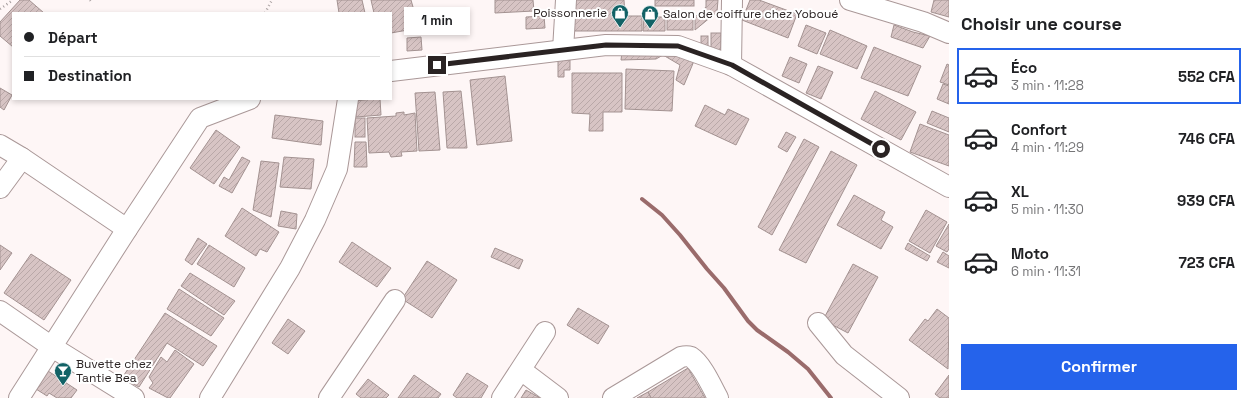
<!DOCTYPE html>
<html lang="fr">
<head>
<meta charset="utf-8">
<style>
  :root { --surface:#fff; --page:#f2f2f2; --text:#202124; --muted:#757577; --line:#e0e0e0; --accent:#2563eb }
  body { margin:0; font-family:"Space Grotesk",sans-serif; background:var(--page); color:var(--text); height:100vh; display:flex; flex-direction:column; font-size:15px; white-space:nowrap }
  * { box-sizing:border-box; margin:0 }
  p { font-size:13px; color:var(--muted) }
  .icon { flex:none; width:22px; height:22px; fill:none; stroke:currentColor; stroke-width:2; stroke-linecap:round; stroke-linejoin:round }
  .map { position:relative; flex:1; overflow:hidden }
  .panel { display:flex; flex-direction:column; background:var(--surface); width:300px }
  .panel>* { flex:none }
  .guide { position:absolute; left:12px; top:12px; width:380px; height:88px; border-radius:0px; box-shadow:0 2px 6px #0003; display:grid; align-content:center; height:88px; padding:0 12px; background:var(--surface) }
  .end { position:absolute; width:18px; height:18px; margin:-9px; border:5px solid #2a2323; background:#fff; box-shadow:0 0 0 2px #fff }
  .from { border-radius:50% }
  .bubble { position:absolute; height:28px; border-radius:0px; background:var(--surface); box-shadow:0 2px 6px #0003; font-size:13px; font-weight:600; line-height:28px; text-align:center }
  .guide b { display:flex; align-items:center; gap:14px; height:38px; font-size:15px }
  .guide b+b { border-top:1px solid var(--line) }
  .guide i { width:10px; height:10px; background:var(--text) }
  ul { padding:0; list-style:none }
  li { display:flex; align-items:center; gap:12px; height:56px; margin:0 8px 6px; padding:0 4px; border:2px solid transparent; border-radius:0px }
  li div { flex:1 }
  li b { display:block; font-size:15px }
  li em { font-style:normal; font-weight:600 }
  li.current { border-color:var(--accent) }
  li>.icon { width:36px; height:36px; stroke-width:1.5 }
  h2 { padding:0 12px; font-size:18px; line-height:48px }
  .primary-button { display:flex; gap:8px; margin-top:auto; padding:8px 12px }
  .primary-button a { flex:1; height:46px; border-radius:0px; background:var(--accent); color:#fff; font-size:16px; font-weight:600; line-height:46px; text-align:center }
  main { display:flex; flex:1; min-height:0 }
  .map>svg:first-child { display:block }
</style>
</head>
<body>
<main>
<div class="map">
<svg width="949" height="398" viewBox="0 0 949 398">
  <defs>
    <pattern id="building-hatch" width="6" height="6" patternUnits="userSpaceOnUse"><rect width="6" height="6" fill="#d7c4c4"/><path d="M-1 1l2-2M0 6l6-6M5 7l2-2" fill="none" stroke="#b9a8a8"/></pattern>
  </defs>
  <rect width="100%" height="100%" fill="#fef6f6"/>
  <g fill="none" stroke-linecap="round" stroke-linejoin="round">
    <path stroke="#9a6b6b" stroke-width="4" d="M642,199L662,215L680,235L707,269L724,288L748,321L757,330L788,352L808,369L831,398"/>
  </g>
  <g fill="url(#building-hatch)" stroke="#a39291">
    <path d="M20,0H29L44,13H13V47L0,36V22Z"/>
    <path d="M337,0H362L365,13H339Z"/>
    <path d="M371,0H411L419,28L391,33V13H374Z"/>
    <path d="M495,0H533L534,11L495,13Z"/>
    <path d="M571,0H624L625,16H642V31H571Z"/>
    <rect x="655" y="0" width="39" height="6"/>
    <path d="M706,0H718L717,12L695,30V17L706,7Z"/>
    <path d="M750,0H759L797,14L788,38L742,20Z"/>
    <path d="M934,0H949V17L931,12Z"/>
    <path d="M544,16L545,28L526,29V17Z"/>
    <path d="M644,17H665V31H643Z"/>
    <rect x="667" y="17" width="26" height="13"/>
    <path d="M806,25L826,33L817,54L798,46Z"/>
    <path d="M894,25L913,32L930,36L923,48L891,37Z"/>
    <path d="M830,30L867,46L857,69L820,54Z"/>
    <rect x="711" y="33" width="10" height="17"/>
    <rect x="701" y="36" width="7" height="10"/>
    <path d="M421,37L422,50L407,51V38Z"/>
    <path d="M874,47L921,66L908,96L861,78Z"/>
    <path d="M670,50L694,61L684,85L676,80L680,65L663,55L656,59L621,60L622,52Z"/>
    <path d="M790,57L807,64L799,83L782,76Z"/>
    <path d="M558,60H570V70H564V77H558Z"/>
    <path d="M947,64L949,65V85L940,82Z"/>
    <path d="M818,66L833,72L821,99L806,93Z"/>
    <path d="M626,69L674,71L672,111L625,109Z"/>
    <path d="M572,73H622V112H603V131H589L590,114L572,113Z"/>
    <path d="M505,76L512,141L477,145L470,80Z"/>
    <path d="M943,84L949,86V104L937,99Z"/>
    <path d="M0,88L12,95L4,110L0,107Z"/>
    <path d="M461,91L467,148H447L443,92Z"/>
    <path d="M875,91L916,112L901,140L861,119Z"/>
    <path d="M435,92L440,150L419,151L415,93Z"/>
    <path d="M373,99H380L381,115L356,117L355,101Z"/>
    <path d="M705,105L725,115L728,109L749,119L736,145L695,126Z"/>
    <path d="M932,111L949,118V132L927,123Z"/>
    <path d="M404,112V115L415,113L417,151L401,152L402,156L391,157L389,152L369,153L367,118L396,116V113Z"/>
    <path d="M275,115L323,121L321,145L272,138Z"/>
    <rect x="355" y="118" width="10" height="19"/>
    <path d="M920,124L949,135V166L910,152Z"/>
    <path d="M216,130L240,147L214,184L190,168Z"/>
    <path d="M786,132L796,137L787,152L778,147Z"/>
    <path d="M804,139L819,147L772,235L758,227Z"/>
    <path d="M355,142H366L367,167H354Z"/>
    <path d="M831,151L857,165L806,263L779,250Z"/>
    <path d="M242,157L250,161L232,193L219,186L224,177L229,180Z"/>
    <path d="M284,157L314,159L311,189L280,187Z"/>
    <path d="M261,161L279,163L271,217L253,210Z"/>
    <path d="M854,195L885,212L881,220L893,227L881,249L837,225Z"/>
    <path d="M242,208L279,232L267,252L260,249L256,256L225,236Z"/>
    <path d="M926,210L947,222L930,253L909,241Z"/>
    <path d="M281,211L297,214L296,229L278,226Z"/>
    <path d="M949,224V249L947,252L936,246Z"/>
    <path d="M198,238L207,244L192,265L185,260Z"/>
    <path d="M352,242L391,268L377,287L339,262Z"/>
    <path d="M908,243L930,256L927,261L905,249Z"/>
    <path d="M0,245L12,253L0,270Z"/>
    <path d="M209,245L245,268L234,287L197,264Z"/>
    <path d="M495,248L523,260L519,269L491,257Z"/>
    <path d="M943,252L949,256V268L937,262Z"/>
    <path d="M31,254L71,280L44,320L4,293Z"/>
    <path d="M427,261L457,280L432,318L402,299Z"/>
    <path d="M853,264L878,277L848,333L823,320Z"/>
    <path d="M190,273L235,301L224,315L181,286Z"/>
    <path d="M179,289L224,318L211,336L167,309Z"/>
    <path d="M578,308L609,326L598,344L567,325Z"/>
    <path d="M937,309L949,318L948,369L909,340L925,319L928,321Z"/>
    <path d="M165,313L217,346L203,366L167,343L139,387L122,378Z"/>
    <path d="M288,319L305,331L288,354L272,343Z"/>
    <path d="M175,350L194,364L170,398H168L149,388L153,383L149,377L161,357L167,362Z"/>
    <path d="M688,368L705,398H651L648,392Z"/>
    <path d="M48,371L77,390L71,398H57L49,393L47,396L36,389Z"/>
    <path d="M467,373L488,386L481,398H457L453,395Z"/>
    <path d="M414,375L441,394L438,398H398Z"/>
    <path d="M949,375V398H940L935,394Z"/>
    <path d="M368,379L389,395L386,398H361L356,394Z"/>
    <path d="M526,390L540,398H521Z"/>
    <path d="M648,392L651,398H637Z"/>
  </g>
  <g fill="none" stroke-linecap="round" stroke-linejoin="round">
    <g stroke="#aa9898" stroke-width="22">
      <g id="minor">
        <path d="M850,0L923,22L949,33"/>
        <path d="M563,50L566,0"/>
        <path d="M731,65L732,0"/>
        <path d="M391,71L606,45L678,46L731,65L949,187"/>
        <path d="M0,145L22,158L127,229"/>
        <path d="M0,188L22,158"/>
        <path d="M0,311L52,347L134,398"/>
        <path d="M818,323L844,355L899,398"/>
        <path d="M521,370L558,398"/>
        <path d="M19,398L127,229L200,118L250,99"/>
        <path d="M210,398L290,268L315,220L337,169L348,99"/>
        <path d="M329,398L395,300"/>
        <path d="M502,398L545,332"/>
        <path d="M613,398L681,357C685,356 688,356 691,357C702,364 712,387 718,398"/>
      </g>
    </g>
    <g stroke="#a59d9d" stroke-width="2.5" stroke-dasharray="1 3" stroke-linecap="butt">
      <path d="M90,0L92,2"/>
      <path d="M0,9L13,0"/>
      <path d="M265,13L272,0"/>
    </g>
    <use href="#minor" stroke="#fff" stroke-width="20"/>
  </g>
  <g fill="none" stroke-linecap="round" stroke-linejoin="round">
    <path stroke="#2a2323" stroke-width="5" d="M437,65L606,45L678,46L732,65L881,149"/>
  </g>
  <defs>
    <g id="shop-pin" transform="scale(0.9)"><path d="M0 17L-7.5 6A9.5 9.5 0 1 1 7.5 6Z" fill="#126266" stroke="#fff"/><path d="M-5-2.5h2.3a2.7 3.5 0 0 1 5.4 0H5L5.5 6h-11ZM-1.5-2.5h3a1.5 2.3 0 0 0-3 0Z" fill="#fff"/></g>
    <g id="bar-pin" transform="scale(0.9)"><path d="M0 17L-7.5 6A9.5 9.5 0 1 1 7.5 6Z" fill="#126266" stroke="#fff"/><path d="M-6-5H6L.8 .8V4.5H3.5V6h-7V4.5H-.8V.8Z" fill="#fff"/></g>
  </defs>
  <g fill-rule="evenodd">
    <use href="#shop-pin" x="620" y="13"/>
    <use href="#shop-pin" x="650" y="14"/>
    <use href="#bar-pin" x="63" y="371"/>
  </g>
  <g text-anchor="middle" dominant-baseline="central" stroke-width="4" stroke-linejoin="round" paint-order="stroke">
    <g font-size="12" fill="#2a2323" stroke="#fff" text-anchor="start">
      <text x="607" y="13" text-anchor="end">Poissonnerie</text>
      <text x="663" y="14">Salon de coiffure chez Yoboué</text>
      <text x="76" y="364">Buvette chez<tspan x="76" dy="14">Tantie Bea</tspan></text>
    </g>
  </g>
</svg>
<i class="end from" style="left:881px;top:149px"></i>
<i class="end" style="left:437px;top:65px"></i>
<div class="bubble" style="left:404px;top:7px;width:66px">1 min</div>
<div class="guide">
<b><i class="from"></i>Départ</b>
<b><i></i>Destination</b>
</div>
</div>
<section class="panel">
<h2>Choisir une course</h2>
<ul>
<li class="current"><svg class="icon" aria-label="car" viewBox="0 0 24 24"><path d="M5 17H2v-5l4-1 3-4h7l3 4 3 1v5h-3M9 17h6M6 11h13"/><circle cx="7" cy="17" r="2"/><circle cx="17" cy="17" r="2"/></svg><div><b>Éco</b><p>3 min · 11:28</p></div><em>552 CFA</em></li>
<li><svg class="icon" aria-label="car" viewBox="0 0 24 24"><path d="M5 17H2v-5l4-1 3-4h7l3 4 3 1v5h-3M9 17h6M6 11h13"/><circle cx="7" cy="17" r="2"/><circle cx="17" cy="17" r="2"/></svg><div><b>Confort</b><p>4 min · 11:29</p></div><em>746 CFA</em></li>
<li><svg class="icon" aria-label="car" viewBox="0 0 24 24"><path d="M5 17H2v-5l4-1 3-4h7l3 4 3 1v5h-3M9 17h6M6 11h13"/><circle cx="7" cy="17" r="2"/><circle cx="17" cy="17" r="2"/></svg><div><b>XL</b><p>5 min · 11:30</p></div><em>939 CFA</em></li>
<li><svg class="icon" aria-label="car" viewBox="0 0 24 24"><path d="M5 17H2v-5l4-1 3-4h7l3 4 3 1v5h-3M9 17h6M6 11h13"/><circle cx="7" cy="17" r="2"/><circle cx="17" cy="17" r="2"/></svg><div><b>Moto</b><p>6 min · 11:31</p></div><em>723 CFA</em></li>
</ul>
<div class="primary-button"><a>Confirmer</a></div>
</section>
</main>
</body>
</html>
